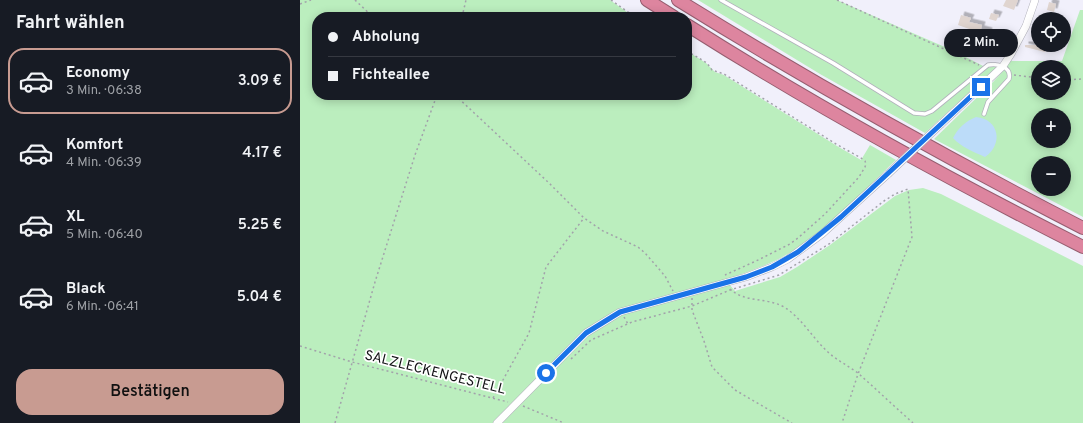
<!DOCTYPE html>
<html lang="de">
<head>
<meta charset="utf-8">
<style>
  :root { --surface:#171b24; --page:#242831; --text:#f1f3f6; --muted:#9ea1a6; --line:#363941; --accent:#c89b91 }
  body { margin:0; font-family:Overpass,sans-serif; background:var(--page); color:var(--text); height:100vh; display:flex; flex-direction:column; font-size:15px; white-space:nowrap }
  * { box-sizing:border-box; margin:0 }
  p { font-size:13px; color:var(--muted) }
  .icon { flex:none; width:22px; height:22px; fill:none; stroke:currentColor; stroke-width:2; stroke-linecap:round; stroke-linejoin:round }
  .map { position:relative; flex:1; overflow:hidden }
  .panel { display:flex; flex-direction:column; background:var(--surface); width:300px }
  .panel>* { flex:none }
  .guide { position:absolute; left:12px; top:12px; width:380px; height:88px; border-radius:16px; box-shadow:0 2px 10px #0003; display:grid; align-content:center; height:88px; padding:0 16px; background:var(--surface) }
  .controls { position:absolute; left:731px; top:12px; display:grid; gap:8px }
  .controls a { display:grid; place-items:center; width:40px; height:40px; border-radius:50%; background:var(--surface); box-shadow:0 2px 10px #0003; font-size:20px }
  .end { position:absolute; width:18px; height:18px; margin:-9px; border:5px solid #1a73e8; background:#fff; box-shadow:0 0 0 2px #fff }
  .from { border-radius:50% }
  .bubble { position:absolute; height:28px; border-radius:14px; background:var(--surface); box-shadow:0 2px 10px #0003; font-size:13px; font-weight:600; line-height:28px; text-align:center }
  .guide b { display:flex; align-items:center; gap:14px; height:38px; font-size:15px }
  .guide b+b { border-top:1px solid var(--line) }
  .guide i { width:10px; height:10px; background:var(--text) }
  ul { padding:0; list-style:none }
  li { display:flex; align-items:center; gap:12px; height:66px; margin:0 8px 6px; padding:0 8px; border:2px solid transparent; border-radius:16px }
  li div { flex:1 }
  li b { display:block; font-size:15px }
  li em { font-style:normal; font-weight:600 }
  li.current { border-color:var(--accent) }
  li>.icon { width:36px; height:36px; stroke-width:1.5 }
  h2 { padding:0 16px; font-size:18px; line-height:48px }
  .cta { display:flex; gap:8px; margin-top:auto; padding:8px 16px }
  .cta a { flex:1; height:46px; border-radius:16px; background:var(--accent); color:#111; font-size:16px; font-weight:600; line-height:46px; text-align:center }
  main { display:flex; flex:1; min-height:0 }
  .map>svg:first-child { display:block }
</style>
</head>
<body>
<main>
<section class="panel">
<h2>Fahrt wählen</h2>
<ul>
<li class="current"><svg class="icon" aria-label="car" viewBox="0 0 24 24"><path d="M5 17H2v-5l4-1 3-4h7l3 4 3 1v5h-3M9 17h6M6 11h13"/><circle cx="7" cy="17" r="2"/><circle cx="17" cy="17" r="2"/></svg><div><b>Economy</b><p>3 Min. · 06:38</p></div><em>3.09 €</em></li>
<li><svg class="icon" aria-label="car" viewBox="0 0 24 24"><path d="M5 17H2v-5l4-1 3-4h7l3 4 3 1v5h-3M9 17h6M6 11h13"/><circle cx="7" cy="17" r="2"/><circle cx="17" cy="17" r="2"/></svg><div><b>Komfort</b><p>4 Min. · 06:39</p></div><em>4.17 €</em></li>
<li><svg class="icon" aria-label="car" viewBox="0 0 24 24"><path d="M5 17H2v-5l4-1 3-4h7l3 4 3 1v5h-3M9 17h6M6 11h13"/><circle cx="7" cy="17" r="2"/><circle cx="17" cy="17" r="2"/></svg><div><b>XL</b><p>5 Min. · 06:40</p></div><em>5.25 €</em></li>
<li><svg class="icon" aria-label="car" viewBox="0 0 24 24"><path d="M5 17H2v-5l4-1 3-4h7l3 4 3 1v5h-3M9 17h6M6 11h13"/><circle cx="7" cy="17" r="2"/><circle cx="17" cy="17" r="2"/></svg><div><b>Black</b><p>6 Min. · 06:41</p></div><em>5.04 €</em></li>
</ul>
<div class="cta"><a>Bestätigen</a></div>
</section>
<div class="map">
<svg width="783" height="423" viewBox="0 0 783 423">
  <defs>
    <filter id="shadow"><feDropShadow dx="3.5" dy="-3.5" stdDeviation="0" flood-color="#0004"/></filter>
  </defs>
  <rect width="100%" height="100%" fill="#f1f0fb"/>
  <g fill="#bbeebe" fill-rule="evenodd">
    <path d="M0,0H310L334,17H17V95H387V51L406,63L415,72L424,75L537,146L561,160L570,145L596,160C562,192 525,234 484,256C466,266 447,272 428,279L429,284L435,291L480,277L497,267L530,245L595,196L609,190L623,188L641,194L783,266V423H0Z"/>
    <path d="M398,0H537L654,51L687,68L694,66H699L706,58L712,61H762L780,10H783V217L634,139L693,82L705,69L698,67L688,75L625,133L520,74ZM738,67H764V93H738ZM738,115H764V141H738ZM738,163H764V189H738Z"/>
  </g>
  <path fill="#bcdcf9" d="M676,117C699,119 704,144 685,157C674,152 661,147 653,138C658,128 666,121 676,117Z"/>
  <g fill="#e0d5d0" filter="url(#shadow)">
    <path d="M706,0H718L714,10L703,6Z"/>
    <path d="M749,2L756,4L754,12L747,10Z"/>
    <path d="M691,13L699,15L696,21L689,19Z"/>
    <path d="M661,15L671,18L669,22L682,25L681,29L689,31L683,48L678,46L680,37L671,34L672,30L658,25Z"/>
    <path d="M725,45H751L749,52L745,51V52L725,47Z"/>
  </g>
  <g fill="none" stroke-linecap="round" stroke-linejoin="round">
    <g stroke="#b1b1bb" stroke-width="5">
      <path id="lane" d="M421,0L533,63L614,113L625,114L632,111L688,65C698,63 712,67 709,79L688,102L684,114"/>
    </g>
    <g stroke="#b1b1bb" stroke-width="8">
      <g id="street">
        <path d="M641,124L703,66L711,54L726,26L735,0"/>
        <path d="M197,423L286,333L320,312L446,277L472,267L488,259L522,234L588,174"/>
      </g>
    </g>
    <g stroke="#965d6f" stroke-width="14">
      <g id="highway">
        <path d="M347,0L374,17"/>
        <path d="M378,0C510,82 645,157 783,228"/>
        <path d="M387,25C515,106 648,179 783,247"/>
      </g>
    </g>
    <g stroke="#a2a2aa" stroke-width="1.5" stroke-dasharray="2 3" stroke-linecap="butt">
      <path d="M55,0L73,17"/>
      <path d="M311,0L335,17"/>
      <path d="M537,0L679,65"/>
      <path d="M0,4L11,0"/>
      <path d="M162,17L166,0"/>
      <path d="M387,51L407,63L412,70L424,74L536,144L561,158L565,161L566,164L565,167L559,177L525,214L498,238L490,244L456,261L425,275"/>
      <path d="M714,75L738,78"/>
      <path d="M764,80L783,79"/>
      <path d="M155,95L249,183L284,218L303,231L338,247L345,253L365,276L373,291"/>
      <path d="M430,289C445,303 466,297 484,307C502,318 513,339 529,353C538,361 549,366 559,374C577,390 595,407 613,423"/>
      <path d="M392,298V310L404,341L412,367L435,390L492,423"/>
      <path d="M324,317L328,324"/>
      <path d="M0,346L52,362L208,402"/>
      <path d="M271,359L291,340L332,322L392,306L430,290L479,275L529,244L584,201L595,194L608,189L612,237L558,374L542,423"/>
      <path d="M193,398L229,333L246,267L284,218"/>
      <path d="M223,406L264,423"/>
      <path d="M35,423L75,282L115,155L137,95"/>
    </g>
    <use href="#lane" stroke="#fff" stroke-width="3.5"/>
    <use href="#street" stroke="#fff" stroke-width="7"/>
    <use href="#highway" stroke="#dd859f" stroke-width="12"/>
    <g stroke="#b1b1bb" stroke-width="8" stroke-linecap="butt">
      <path id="street-bridge" d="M588,174L641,124"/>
    </g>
    <use href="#street-bridge" stroke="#fff" stroke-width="7"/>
  </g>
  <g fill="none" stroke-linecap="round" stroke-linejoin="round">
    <path stroke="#1a73e8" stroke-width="5" d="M246,373L286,333L320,312L446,277L472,267L498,252L541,217L681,87"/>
  </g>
  <g text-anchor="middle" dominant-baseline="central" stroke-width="3.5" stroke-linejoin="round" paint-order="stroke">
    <g font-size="14" fill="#121215" stroke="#fff">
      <text transform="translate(135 373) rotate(14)">SALZLECKENGESTELL</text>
    </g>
  </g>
</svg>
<div class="controls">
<a><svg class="icon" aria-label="locate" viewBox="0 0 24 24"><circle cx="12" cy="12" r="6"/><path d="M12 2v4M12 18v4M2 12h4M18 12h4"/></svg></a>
<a><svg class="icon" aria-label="layers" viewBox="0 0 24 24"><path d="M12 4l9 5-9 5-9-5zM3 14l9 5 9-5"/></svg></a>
<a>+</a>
<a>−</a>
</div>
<i class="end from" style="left:246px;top:373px"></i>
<i class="end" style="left:681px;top:87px"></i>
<div class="bubble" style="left:644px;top:29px;width:74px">2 Min.</div>
<div class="guide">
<b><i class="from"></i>Abholung</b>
<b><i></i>Fichteallee</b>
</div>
</div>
</main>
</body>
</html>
